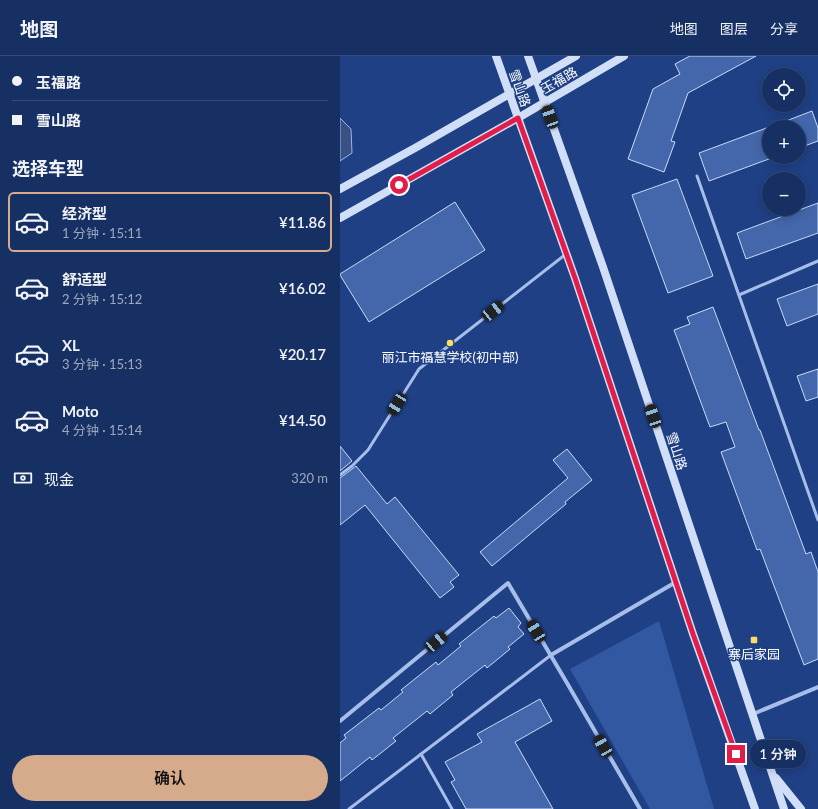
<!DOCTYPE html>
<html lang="zh">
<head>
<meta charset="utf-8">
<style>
  :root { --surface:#173063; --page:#243c6c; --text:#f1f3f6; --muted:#9ea9be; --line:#364b78; --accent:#d6ab8b }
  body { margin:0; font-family:Lato,"Noto Sans SC",sans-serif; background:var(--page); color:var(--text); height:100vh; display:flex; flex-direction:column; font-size:15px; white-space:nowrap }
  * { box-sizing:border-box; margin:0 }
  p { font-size:13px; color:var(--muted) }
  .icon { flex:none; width:22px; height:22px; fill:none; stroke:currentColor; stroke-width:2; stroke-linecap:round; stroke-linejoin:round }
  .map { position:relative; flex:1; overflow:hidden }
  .sheet { display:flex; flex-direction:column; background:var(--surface); width:340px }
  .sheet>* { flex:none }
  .banner { display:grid; align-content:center; height:88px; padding:0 12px; background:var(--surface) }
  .tools { position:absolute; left:422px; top:12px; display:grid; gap:8px }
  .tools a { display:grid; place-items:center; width:44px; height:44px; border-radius:50%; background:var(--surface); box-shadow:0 2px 10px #0003,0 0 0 1px var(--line); font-size:20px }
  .end { position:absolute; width:18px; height:18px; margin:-9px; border:5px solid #e11d48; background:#fff; box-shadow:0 0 0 2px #fff }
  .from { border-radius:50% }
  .bubble { position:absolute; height:28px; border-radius:14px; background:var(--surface); box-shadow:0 2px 10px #0003,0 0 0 1px var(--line); font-size:13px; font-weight:600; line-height:28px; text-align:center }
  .car { position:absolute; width:12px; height:24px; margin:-12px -6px; border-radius:5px; box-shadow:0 0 3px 1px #0007; background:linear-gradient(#222 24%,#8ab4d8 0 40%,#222 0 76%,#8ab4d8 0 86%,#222 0) }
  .banner b { display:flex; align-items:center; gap:14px; height:38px; font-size:15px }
  .banner b+b { border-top:1px solid var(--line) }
  .banner i { width:10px; height:10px; background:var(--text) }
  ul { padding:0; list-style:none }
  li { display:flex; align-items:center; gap:12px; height:60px; margin:0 8px 6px; padding:0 4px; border:2px solid transparent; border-radius:6px }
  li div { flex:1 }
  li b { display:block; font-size:15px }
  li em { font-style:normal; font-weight:600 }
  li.on { border-color:var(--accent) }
  li>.icon { width:36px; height:36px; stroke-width:1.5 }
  h2 { padding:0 12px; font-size:18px; line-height:48px }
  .pay { display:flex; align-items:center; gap:10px; height:44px; padding:0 12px; font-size:15px }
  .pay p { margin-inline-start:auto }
  .primary-button { display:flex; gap:8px; margin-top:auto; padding:8px 12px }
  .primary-button a { flex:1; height:46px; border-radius:24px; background:var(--accent); color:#111; font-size:16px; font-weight:600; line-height:46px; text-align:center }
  header { display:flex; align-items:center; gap:24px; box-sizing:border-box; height:56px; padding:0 20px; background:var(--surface); border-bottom:1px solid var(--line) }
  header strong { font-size:19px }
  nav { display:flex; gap:22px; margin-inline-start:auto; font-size:14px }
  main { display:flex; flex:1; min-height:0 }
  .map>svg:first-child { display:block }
</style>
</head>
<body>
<header>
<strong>地图</strong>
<nav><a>地图</a><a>图层</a><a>分享</a></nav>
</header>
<main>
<section class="sheet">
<div class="banner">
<b><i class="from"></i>玉福路</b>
<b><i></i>雪山路</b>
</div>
<h2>选择车型</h2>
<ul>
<li class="on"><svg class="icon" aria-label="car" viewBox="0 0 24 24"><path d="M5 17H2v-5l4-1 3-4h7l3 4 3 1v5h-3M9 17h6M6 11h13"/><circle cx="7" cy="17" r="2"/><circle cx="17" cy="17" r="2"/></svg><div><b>经济型</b><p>1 分钟 · 15:11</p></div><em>¥11.86</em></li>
<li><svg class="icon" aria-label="car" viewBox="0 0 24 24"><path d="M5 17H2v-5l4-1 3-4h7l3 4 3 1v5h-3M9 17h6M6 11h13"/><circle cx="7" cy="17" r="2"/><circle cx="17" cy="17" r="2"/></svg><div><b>舒适型</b><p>2 分钟 · 15:12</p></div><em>¥16.02</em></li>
<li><svg class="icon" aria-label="car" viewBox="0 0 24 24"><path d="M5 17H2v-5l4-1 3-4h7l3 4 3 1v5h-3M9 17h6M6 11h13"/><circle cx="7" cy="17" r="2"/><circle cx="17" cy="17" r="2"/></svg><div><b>XL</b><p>3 分钟 · 15:13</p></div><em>¥20.17</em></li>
<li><svg class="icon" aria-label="car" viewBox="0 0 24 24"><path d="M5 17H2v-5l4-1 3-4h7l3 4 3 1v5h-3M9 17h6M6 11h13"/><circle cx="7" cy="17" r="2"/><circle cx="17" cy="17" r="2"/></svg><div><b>Moto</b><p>4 分钟 · 15:14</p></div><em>¥14.50</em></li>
</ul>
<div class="pay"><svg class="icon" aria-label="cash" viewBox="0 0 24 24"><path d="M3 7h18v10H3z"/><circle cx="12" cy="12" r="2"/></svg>现金<p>320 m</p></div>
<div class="primary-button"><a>确认</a></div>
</section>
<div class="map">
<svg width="478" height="753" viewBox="0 0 478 753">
  <rect width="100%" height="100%" fill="#1f4084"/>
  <path fill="#3258a1" d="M319,565L374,753H310L230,613Z"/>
  <path fill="#385082" stroke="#9ab7eb" d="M0,62L11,73L12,97L0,105Z"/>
  <g fill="#4367aa" stroke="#cadaf7">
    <path d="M350,0H416L348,37L331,85L335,86L324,116L288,103L313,33L340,18L335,8Z"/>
    <path d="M472,55L478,72V85L459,92V71H434L433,70Z"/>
    <path d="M429,71V103L369,125L359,97Z"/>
    <path d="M337,123L373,220L328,237L292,139Z"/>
    <path d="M115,146L145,194L29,266L0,219V218Z"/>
    <path d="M478,147V177L406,203L397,177Z"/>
    <path d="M478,228V258L447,270L437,243Z"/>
    <path d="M373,251L419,374H420L466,498L471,496L478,516V603L464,609L420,493L417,494L381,396L395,391L386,366L370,371L334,274L350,268L347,261Z"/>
    <path d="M478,313V341L466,345L457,320Z"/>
    <path d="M0,390L12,405L0,415Z"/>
    <path d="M227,393L252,424L225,446L226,448L152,510L140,496L228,422L213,404Z"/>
    <path d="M16,410L47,448L55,441L119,519L110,526L114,531L100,542L25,449L0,469V422Z"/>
    <path d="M169,552L181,567L178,571L184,578L168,591L170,593L147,612L145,609L111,636L113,639L90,658L87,655L53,682L56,685L32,704L30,701L0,725V687L6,682L4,679L39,652L41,654L63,636L61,634L96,606L98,609L121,590L119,588L154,560L156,562Z"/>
    <path d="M200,643L212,665L175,686L213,753H126L111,726L115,724L105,706L142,686L137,678Z"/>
  </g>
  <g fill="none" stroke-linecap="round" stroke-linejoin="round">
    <g stroke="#a6bee9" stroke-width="3">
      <path d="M357,120L478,464"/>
      <path d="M399,239L478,205"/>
      <path d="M0,419L12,410L28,394L79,313L226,198"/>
      <path d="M81,698L112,753"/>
      <path d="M9,753L211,599"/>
    </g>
    <g stroke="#a6bee9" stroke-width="4">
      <path d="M211,599L336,526"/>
      <path d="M413,658L478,631"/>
      <path d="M0,665L168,527L227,627L300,753"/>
    </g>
    <g stroke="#d1def7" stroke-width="8">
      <path d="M156,0L235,222L353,578L415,753"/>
      <path d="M188,0L263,211L444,753"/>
      <path d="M0,133L75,92L236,0"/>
      <path d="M0,162L178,62L284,0"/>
      <path d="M436,722L461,753"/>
    </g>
  </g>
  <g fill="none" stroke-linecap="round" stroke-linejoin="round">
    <path stroke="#e11d48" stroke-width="5" d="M59,129L178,62L235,222L353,578L396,698"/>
  </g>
  <g fill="#f8dd66" stroke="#1f4084" stroke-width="1.5">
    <circle cx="110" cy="287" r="4"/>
    <rect x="410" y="580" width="8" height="8" rx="2"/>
  </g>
  <g text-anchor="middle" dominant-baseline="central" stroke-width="3" stroke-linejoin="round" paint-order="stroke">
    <g font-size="13" fill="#fff" stroke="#1f4084">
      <text transform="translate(219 24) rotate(-30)">玉福路</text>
      <text transform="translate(180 32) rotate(70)">雪山路</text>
      <text transform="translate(337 395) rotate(72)">雪山路</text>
    </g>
    <g font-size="13" fill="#fff" stroke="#1f4084">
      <text x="110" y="301">丽江市福慧学校(初中部)</text>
      <text x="414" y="598">寨后家园</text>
    </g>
  </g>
</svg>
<div class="tools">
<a><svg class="icon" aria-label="locate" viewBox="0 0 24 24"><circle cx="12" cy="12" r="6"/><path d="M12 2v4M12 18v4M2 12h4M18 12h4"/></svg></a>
<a>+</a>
<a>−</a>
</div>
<i class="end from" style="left:59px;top:129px"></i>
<i class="end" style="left:396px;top:698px"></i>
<div class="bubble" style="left:410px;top:684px;width:56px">1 分钟</div>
<i class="car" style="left:210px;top:61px;rotate:340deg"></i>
<i class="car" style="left:153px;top:255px;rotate:52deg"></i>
<i class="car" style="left:57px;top:348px;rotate:212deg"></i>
<i class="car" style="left:313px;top:360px;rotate:342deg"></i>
<i class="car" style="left:196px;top:575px;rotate:329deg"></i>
<i class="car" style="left:96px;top:586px;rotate:50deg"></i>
<i class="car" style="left:263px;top:690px;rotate:330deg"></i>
</div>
</main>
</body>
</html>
